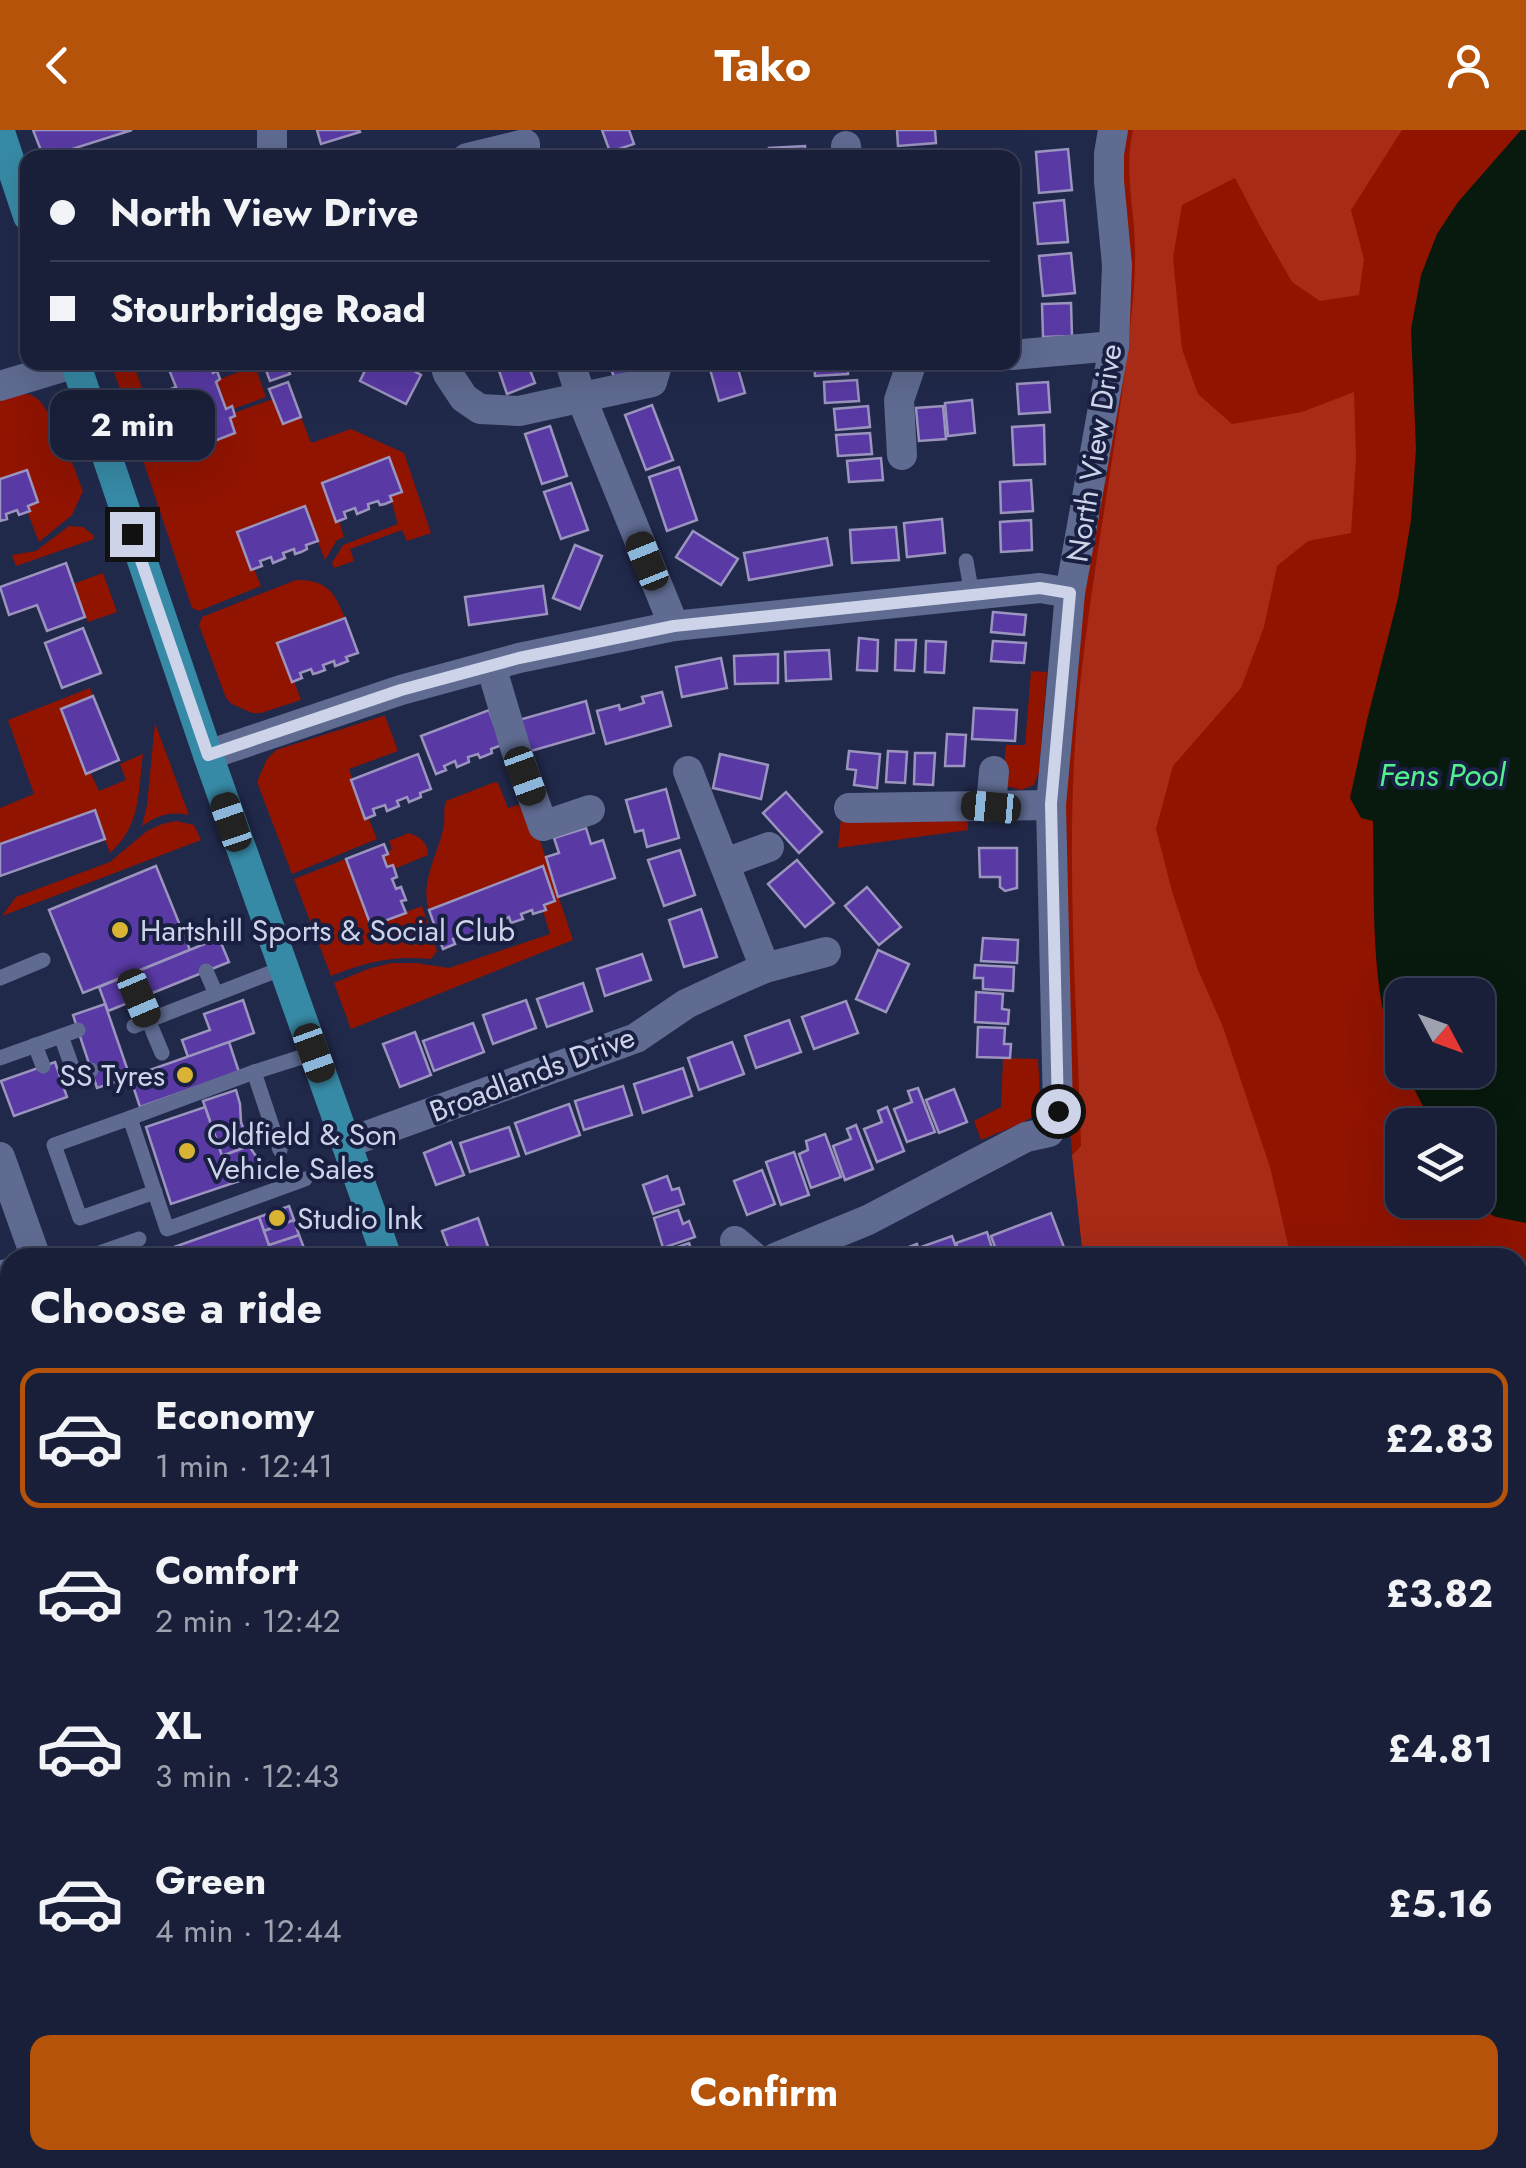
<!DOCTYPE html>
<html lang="en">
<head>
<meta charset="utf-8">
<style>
  :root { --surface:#191f38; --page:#262c43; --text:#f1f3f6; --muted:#9fa2ae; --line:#373d53; --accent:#b45309 }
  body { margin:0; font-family:Jost,sans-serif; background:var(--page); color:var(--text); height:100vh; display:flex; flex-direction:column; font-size:38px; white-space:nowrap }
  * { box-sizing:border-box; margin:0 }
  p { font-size:32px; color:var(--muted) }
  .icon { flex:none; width:55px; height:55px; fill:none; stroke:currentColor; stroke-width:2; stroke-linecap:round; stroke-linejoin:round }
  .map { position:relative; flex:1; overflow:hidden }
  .panel { position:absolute; left:0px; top:1118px; width:1528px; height:922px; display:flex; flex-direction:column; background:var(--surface); border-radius:30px 30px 0 0; box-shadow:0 10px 40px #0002,0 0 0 2px var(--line) }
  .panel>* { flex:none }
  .banner { position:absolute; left:20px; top:20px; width:1000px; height:220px; border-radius:20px; box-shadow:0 10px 40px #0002,0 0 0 2px var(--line); display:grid; align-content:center; height:220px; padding:0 30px; background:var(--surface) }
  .needle { width:65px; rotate:131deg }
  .tools { position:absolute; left:1385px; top:848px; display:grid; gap:20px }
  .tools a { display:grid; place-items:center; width:110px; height:110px; border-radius:20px; background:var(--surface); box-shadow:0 10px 40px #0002,0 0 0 2px var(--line); font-size:50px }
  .end { position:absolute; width:45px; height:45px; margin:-22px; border:12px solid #cdd4ea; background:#111; box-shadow:0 0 0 5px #111 }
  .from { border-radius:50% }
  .bubble { position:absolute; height:70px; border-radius:20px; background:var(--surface); box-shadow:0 10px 40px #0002,0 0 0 2px var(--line); font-size:32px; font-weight:700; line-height:70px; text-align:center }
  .car { position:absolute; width:30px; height:60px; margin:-30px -15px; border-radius:12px; box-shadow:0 0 8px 2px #0007; background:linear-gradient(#222 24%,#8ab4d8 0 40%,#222 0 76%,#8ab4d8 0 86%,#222 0) }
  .banner b { display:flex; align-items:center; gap:35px; height:95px; font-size:38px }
  .banner b+b { border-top:2px solid var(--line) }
  .banner i { width:25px; height:25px; background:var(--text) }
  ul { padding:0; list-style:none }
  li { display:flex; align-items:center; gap:30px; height:140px; margin:0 20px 15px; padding:0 10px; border:5px solid transparent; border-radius:20px }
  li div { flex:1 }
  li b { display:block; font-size:38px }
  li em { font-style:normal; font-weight:700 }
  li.on { border-color:var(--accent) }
  li>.icon { width:90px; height:90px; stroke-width:1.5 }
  h2 { padding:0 30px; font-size:45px; line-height:120px }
  .button { display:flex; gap:20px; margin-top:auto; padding:20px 30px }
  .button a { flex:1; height:115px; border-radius:20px; background:var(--accent); color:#fff; font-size:40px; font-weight:700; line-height:115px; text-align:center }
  header { display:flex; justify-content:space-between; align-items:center; height:130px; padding:0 30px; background:var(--accent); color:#fff; font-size:45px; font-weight:700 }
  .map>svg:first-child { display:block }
</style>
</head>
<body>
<header><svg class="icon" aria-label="back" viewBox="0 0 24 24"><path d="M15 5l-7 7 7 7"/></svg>Tako<svg class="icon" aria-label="person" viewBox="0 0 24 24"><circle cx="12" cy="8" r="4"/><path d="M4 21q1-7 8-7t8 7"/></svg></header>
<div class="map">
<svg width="1526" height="2038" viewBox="0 0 1526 2038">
  <rect width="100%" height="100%" fill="#21294b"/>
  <g fill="#901400" fill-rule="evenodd">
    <path d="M1127,0H1526V2038H1012L1009,2030H1518V1128L1083,1127L1070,1002L1062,763L1066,645L1122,13ZM1402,865H1478V940H1402ZM1402,995H1478V1070H1402Z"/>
    <path d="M111,233H133L160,307L139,315Z"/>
    <path d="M255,236L266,267L233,279L231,277L226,279L216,252L220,249Z"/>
    <path d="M19,264C27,264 28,263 35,267C51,277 76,341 83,361L72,385L39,412L27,381L29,380L28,376L38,372L27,340L0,349V271Z"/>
    <path d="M273,269L283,294L301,287L311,313L351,299L404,323L431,403L407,411L402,400L350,419L354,431L334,438L332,433L343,415L398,394L390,366L401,362L388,328L322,353L336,391L339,390L344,407L337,410L325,430L304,376L238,402L251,440L254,439L261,456L199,481L192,478L140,321L189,302H193L199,317L235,304L230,288L235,286L234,283Z"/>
    <path d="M69,396L83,397L93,405L94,409L16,436L12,425L36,421Z"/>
    <path d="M103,443L117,482L88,492L73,454Z"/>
    <path d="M296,450C327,450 334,461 345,488L278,513L291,551H294L301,570L261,583H252L232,574L226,568L199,495L202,487Z"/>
    <path d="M1031,541L1047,542L1039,642L1034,655L1021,660L1006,656L1003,648L1006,615H1025Z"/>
    <path d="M90,558L93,566L61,579L99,661L126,650L120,634L143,624C138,662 141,696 110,723L94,680L0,714V678L34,664L8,590Z"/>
    <path d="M383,586H385L398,621L349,639L365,688L368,687L377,709L292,744L257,652L267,629L276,620Z"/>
    <path d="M155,593L189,685C170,681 158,685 142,696L147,675Z"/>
    <path d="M495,652L498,653L508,678L527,672L573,810L351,899L334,853L368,839L391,833H416L449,838L550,804L543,781L544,775L555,771L542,737L429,780C419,751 440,722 444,694C445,685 443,680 446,671Z"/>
    <path d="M968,687V700L838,718L841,689Z"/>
    <path d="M176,691L194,695L201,710L2,786L16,767L110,732L147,701L162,694Z"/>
    <path d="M409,703C420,707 428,712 428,725L394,739L393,735L387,737L383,726L392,719L389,711Z"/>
    <path d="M346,729L371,795L422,776L437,821L431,829C394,825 365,832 331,846L294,749Z"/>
    <path d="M1003,928L1038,929L1041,982L1022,993L981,1010L974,991L1001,977Z"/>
  </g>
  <g fill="#a82b17">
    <path d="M1133,0H1402L1351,80L1364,129L1359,165L1320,171L1292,152L1260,96L1235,48L1182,75L1173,128L1182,219L1198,264L1232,294L1302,282L1354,262L1356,328L1351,403L1308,411L1277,436L1264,497L1241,558L1173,636L1156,699L1172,761L1198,840L1223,897L1270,1037L1291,1127H1083L1072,1025L1081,1016C1077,878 1066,738 1076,600C1086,472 1112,346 1128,218C1131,189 1135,157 1135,128C1136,84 1123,43 1133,0Z"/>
    <path d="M1518,1307L1526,1312V1887L1518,1899Z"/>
    <path d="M1518,2012L1526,2022V2038H1012L1009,2030H1518Z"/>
    <path d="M6,2020L10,2021V2030H41L60,2035L84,2030H166L163,2038H0V2024Z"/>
  </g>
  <path fill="#08190d" d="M1521,0H1526V1093L1496,1087L1464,1071L1478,1070V995H1433L1404,940H1478V865H1402V937C1368,875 1375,762 1373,691L1361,688L1350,668L1368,586L1398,468L1411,390L1416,319L1411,199L1421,145L1437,104L1458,72Z"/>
  <g fill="#593aa5" stroke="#9b94bf" stroke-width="2.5">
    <path d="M33,0H132L44,28Z"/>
    <path d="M317,0H359L360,2L321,14Z"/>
    <path d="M602,0H629L634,14L610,22Z"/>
    <path d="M897,0H935L936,13L898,16Z"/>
    <path d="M805,16V28H770L769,18Z"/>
    <path d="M1068,19L1072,60L1039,63L1036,22Z"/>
    <path d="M1064,70L1068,112L1038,114L1034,73Z"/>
    <path d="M1071,123L1075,163L1043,166L1039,126Z"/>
    <path d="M1071,173L1072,206L1043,207L1042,174Z"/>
    <path d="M166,232H209L213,243L217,241L220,249L216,252L226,279L232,276L233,279L235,286L230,288L235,303L199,317L193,302L189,303L188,300L186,295L189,293L179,266L174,268L172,261L171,259L176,257Z"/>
    <path d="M263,232H286L290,244L270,251Z"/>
    <path d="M369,232H398L421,245L406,274L360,251Z"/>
    <path d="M496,232H527L535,253L507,264Z"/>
    <path d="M608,232H637L639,239L615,249Z"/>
    <path d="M708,232H736L745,263L719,271Z"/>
    <path d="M814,232H848V244L815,246Z"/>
    <path d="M857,250L859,271L825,273L824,252Z"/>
    <path d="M288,252L301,287L283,294L269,259Z"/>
    <path d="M1048,252L1050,282L1019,284L1017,254Z"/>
    <path d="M972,270L975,303L948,306L945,273Z"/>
    <path d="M652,275L673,330L646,340L625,285Z"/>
    <path d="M868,276L870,297L836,300L834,279Z"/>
    <path d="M943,276L946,309L919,311L916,278Z"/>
    <path d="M1044,295L1045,334L1014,335L1012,297Z"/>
    <path d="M550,296L567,346L542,354L525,304Z"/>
    <path d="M870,303L872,324L838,326L836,305Z"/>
    <path d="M389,327L402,362L390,366L392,371L385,374L380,375L378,371L368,374L369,379L357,384L355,378L344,382L346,388L336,392L322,353Z"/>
    <path d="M881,328L883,350L849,352L847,331Z"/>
    <path d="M679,337L697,390L667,401L649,347Z"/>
    <path d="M27,340L38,372L28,376L30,381L19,385L17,380L6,384L7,389L0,391V349Z"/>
    <path d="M1031,350L1033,381L1001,383L1000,352Z"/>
    <path d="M571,353L588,400L561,409L544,362Z"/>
    <path d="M305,376L318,411L306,415L307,419L301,422L295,424L294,419L283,423L285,428L273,433L271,427L260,431L262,436L251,440L237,402Z"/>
    <path d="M942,389L945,423L907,427L904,393Z"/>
    <path d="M1031,390L1032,420L1001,422L1000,392Z"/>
    <path d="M896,397L899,430L852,433L850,400Z"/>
    <path d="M693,401L738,429L721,455L676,427Z"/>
    <path d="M827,408L832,435L749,450L744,423Z"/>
    <path d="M575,415L602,426L580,479L553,468Z"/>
    <path d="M66,433L85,487L47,501L37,475L9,485L0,457Z"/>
    <path d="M543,456L547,484L469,495L465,467Z"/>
    <path d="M993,482L1026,485L1024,505L991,502Z"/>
    <path d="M345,488L358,523L346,527L348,531L338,535L335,536L334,531L323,535L325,540L317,543L313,544L311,539L300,543L302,548L292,552L277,513Z"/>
    <path d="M83,498L101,543L62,558L45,513Z"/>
    <path d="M859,508L878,510L877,541L857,540Z"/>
    <path d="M896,510H916L914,541L895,540Z"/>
    <path d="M926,511L946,512L944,543L925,542Z"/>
    <path d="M993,511L1026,513L1024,533L991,531Z"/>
    <path d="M829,520L831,549L786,551L785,522Z"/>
    <path d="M778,524V553L735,554L734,526Z"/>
    <path d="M721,528L727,558L682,567L676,537Z"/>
    <path d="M662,562L671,596L606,614L597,581L619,575L620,580L644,573L642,567Z"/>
    <path d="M93,566L119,630L86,644L61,579Z"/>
    <path d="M586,571L594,603L524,623L515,591Z"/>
    <path d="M974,578L1017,580L1015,611L972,609Z"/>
    <path d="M489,580L502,615L491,619L492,623L480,628L478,624L468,627L469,632L457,637L455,631L444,636L446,640L436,644L421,606Z"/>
    <path d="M947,604L966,605L964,636H945Z"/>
    <path d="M849,621L880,624L877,658L854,655L856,640L847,639Z"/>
    <path d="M888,621L907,622L905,653L886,652Z"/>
    <path d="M915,623H935L933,655L914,654Z"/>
    <path d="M418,624L431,659L420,663L421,667L409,672L407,667L397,671L399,676L387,681L385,675L373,679L375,685L365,689L351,650Z"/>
    <path d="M720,624L768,635L761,669L713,658Z"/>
    <path d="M666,659L679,708L647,717L643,700L635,702L626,670Z"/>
    <path d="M786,662L822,702L799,723L763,683Z"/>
    <path d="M95,680L105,709L0,746V714Z"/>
    <path d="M586,698L591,714L603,710L615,748L558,767L546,727L559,723L554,708Z"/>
    <path d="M384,714L388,724L383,726L387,737L393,735L397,747L392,749L396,759L401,757L406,770L401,771L406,783L371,796L346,729Z"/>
    <path d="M979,718H1017V758L1005,761L1000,757V747H980Z"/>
    <path d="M680,720L695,765L664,776L648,730Z"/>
    <path d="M797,730L834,773L805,797L768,754Z"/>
    <path d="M156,736L190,820L83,863L49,780Z"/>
    <path d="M543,736L555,771L544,775L546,780L533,784L532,780L521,784L523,789L511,793L509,787L498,792L500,797L489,801L488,796L476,801L478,805L466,810L464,805L453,809L455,814L443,819L429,780Z"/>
    <path d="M867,757L901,797L879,815L845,776Z"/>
    <path d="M701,779L717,827L684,837L669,790Z"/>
    <path d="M219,808L229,832L108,881L99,857Z"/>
    <path d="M983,808L1018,810L1017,833L981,831Z"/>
    <path d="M878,820L909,834L886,882L856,869Z"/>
    <path d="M642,824L651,850L605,866L597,839Z"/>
    <path d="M975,835L1014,837L1013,861L983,859V848H974Z"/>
    <path d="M583,853L592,881L547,897L537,869Z"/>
    <path d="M976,862L1003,864L1002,879L1009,880L1008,894L975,892Z"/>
    <path d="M243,870L254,903L188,927L182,910L210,900L204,884Z"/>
    <path d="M526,870L536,898L493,914L483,885Z"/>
    <path d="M846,871L858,903L814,919L802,887Z"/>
    <path d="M105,874L130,947L97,958L73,885Z"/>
    <path d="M789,890L801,922L756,938L745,906Z"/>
    <path d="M473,893L484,922L434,941L423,911Z"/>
    <path d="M978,897L1005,898L1004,914H1011L1010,928L977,927Z"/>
    <path d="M415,902L431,945L400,957L383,914Z"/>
    <path d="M229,912L239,942L140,977L130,947Z"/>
    <path d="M732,912L744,944L699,960L688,928Z"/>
    <path d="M55,932L67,967L14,986L1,951Z"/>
    <path d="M683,938L692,966L643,983L634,954Z"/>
    <path d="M623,956L632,985L584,1000L575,971Z"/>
    <path d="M918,958L935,1002L907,1012L894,979L912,972L908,961Z"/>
    <path d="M954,959L967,992L939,1003L926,970Z"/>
    <path d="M236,960L240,974L241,992L249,1016L222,1026L203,971Z"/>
    <path d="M569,974L580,1005L526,1024L515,993Z"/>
    <path d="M205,977L222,1026L249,1016L260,1032L263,1043L171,1074L146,997Z"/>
    <path d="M887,977L904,1021L877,1032L864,999L882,992L878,981Z"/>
    <path d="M856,995L873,1039L845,1050L833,1016L851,1009L847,999Z"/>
    <path d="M509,997L519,1026L470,1042L460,1013Z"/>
    <path d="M825,1004L841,1047L811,1058L799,1024L808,1020L806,1011Z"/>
    <path d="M451,1012L464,1045L436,1055L424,1023Z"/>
    <path d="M794,1022L809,1065L781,1075L766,1032Z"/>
    <path d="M762,1040L775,1074L747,1085L734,1051Z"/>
    <path d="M667,1046L672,1060L679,1058L684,1074L653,1084L643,1055Z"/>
    <path d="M289,1076L294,1090L264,1101L259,1087Z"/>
    <path d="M678,1080L683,1094L689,1091L695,1107L663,1118L654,1088Z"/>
    <path d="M1051,1083L1065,1120L1045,1128H999L991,1106Z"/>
    <path d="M259,1087L269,1115L299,1105L306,1123L292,1128H143Z"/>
    <path d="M478,1088L492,1128H452L442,1101Z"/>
    <path d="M294,1090L299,1105L269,1115L264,1101Z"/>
    <path d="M987,1102L995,1128H961L956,1113Z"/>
    <path d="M952,1106L960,1128H925L921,1117Z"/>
    <path d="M689,1113L694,1128H662L660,1123Z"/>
    <path d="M917,1114L921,1128H880Z"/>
    <path d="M10,1214V1290L0,1261V1217Z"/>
    <path d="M7,1283L10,1290V1336L0,1339V1286Z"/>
    <path d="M10,1589V1625L0,1628V1592Z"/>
    <path d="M10,1778V1813L0,1816V1780Z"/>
    <path d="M215,2030H252L249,2038H212Z"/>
    <path d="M372,2030H404L400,2038H369Z"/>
    <path d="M662,2030H703L707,2038H666Z"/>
  </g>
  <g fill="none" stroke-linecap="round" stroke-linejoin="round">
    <g stroke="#5f6b91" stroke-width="15">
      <path d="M966,431L972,465"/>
      <path d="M206,841L216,864"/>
      <path d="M0,848L43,830"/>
      <path d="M139,868L162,923"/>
      <path d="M134,896L283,838"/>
      <path d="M61,906L75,945L91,940"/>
      <path d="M35,915L43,936"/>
      <path d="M0,928L78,900"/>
      <path d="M254,942L280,1020"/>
      <path d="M130,988L54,1015L80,1088L155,1062"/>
      <path d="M305,1049L167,1099L130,988L254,942L314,923"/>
      <path d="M85,1128L139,1109"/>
      <path d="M0,1138L10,1135"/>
      <path d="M0,1153L10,1149"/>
      <path d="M0,1269H3"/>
    </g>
    <g stroke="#5f6b91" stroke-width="30">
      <path d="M846,16L848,28"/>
      <path d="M272,28V0"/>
      <path d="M467,28L525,14V28"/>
      <path d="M1012,225L1114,216"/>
      <path d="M444,232L448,244L464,268L480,279L519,281L652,252L658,232"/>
      <path d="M570,232L581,267L674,496"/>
      <path d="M0,256L76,233"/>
      <path d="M902,325L899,270L912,232"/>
      <path d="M491,536L516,620L543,696L590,680"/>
      <path d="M208,625L401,560L519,528L674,496L1040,458L1070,463"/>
      <path d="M688,641L765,838"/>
      <path d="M991,677L994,641"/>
      <path d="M849,678L1051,675"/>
      <path d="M725,733L769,717"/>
      <path d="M347,1013L636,908L686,874L731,853L765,838L826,822"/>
      <path d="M0,1027L36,1128"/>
      <path d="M735,1111L755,1128"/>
      <path d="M775,1128L868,1090L1026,1007L1049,1002L1056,992L1058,981L1051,675L1070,463L1114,216L1117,135L1109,51V24L1113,0"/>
      <path d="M0,1388L10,1384"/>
      <path d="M0,1692L10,1689"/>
      <path d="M0,2003L10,1997"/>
      <path d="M185,2038L188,2030"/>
      <path d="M435,2038L439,2030"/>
    </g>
    <g stroke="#378aa6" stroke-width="30">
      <path d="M0,2L28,86"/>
      <path d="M75,232L208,625L387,1128"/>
      <path d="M759,2030L763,2038"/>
    </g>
  </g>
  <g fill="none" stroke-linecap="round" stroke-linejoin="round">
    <path stroke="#cdd4ea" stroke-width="12" d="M132,404L208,625L401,560L519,528L674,496L1040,458L1070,463L1051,674L1058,981"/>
  </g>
  <g fill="#d9b434" stroke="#181f40" stroke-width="4">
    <circle cx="120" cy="800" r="10"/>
    <circle cx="185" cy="945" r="10"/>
    <circle cx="187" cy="1021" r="10"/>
    <circle cx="277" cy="1088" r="10"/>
  </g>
  <g text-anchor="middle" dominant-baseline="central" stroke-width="8" stroke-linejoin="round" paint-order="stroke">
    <g font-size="30" fill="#cdd4ea" stroke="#181f40">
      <text transform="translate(1094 323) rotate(-81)">North View Drive</text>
      <text transform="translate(532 944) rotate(-21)">Broadlands Drive</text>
    </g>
    <g font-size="30" fill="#cdd4ea" stroke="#181f40" text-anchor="start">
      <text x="140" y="800">Hartshill Sports &amp; Social Club</text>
      <text x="165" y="945" text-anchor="end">SS Tyres</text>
      <text x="207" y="1004">Oldfield &amp; Son<tspan x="207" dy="34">Vehicle Sales</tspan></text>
      <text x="297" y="1088">Studio Ink</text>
    </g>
    <g font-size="32" font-style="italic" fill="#51f28d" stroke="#181f40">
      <text x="1442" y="645">Fens Pool</text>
    </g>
  </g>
</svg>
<div class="tools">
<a><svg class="needle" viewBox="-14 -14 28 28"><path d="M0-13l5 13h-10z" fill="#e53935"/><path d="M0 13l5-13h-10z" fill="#9fa2ae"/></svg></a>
<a><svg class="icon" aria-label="layers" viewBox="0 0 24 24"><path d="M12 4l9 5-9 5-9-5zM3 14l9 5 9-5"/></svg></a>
</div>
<i class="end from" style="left:1058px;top:981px"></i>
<i class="end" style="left:132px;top:404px"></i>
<div class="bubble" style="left:50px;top:260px;width:165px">2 min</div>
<i class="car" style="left:647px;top:431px;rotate:338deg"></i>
<i class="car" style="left:525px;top:646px;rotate:160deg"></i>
<i class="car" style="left:991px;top:677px;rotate:275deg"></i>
<i class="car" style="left:231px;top:692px;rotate:341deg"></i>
<i class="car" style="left:139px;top:868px;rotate:157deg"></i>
<i class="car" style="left:314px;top:923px;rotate:160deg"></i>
<div class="banner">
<b><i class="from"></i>North View Drive</b>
<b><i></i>Stourbridge Road</b>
</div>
<section class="panel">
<h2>Choose a ride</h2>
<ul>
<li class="on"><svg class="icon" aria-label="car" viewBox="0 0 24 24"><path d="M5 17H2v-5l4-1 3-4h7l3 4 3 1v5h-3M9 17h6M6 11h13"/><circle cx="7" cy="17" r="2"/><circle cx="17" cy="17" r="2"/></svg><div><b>Economy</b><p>1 min · 12:41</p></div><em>£2.83</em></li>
<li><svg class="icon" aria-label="car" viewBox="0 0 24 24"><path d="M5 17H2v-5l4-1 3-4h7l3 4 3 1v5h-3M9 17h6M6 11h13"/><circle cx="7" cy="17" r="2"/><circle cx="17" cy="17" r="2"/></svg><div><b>Comfort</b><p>2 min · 12:42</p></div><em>£3.82</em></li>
<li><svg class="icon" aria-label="car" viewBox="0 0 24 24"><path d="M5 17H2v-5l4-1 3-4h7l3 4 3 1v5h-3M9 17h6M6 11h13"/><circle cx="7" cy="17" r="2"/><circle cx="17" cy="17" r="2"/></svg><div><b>XL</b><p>3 min · 12:43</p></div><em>£4.81</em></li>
<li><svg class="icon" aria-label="car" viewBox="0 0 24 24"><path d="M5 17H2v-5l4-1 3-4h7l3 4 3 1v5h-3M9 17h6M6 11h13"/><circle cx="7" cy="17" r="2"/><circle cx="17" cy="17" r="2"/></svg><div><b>Green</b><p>4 min · 12:44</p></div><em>£5.16</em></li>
</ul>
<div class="button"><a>Confirm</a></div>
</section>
</div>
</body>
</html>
